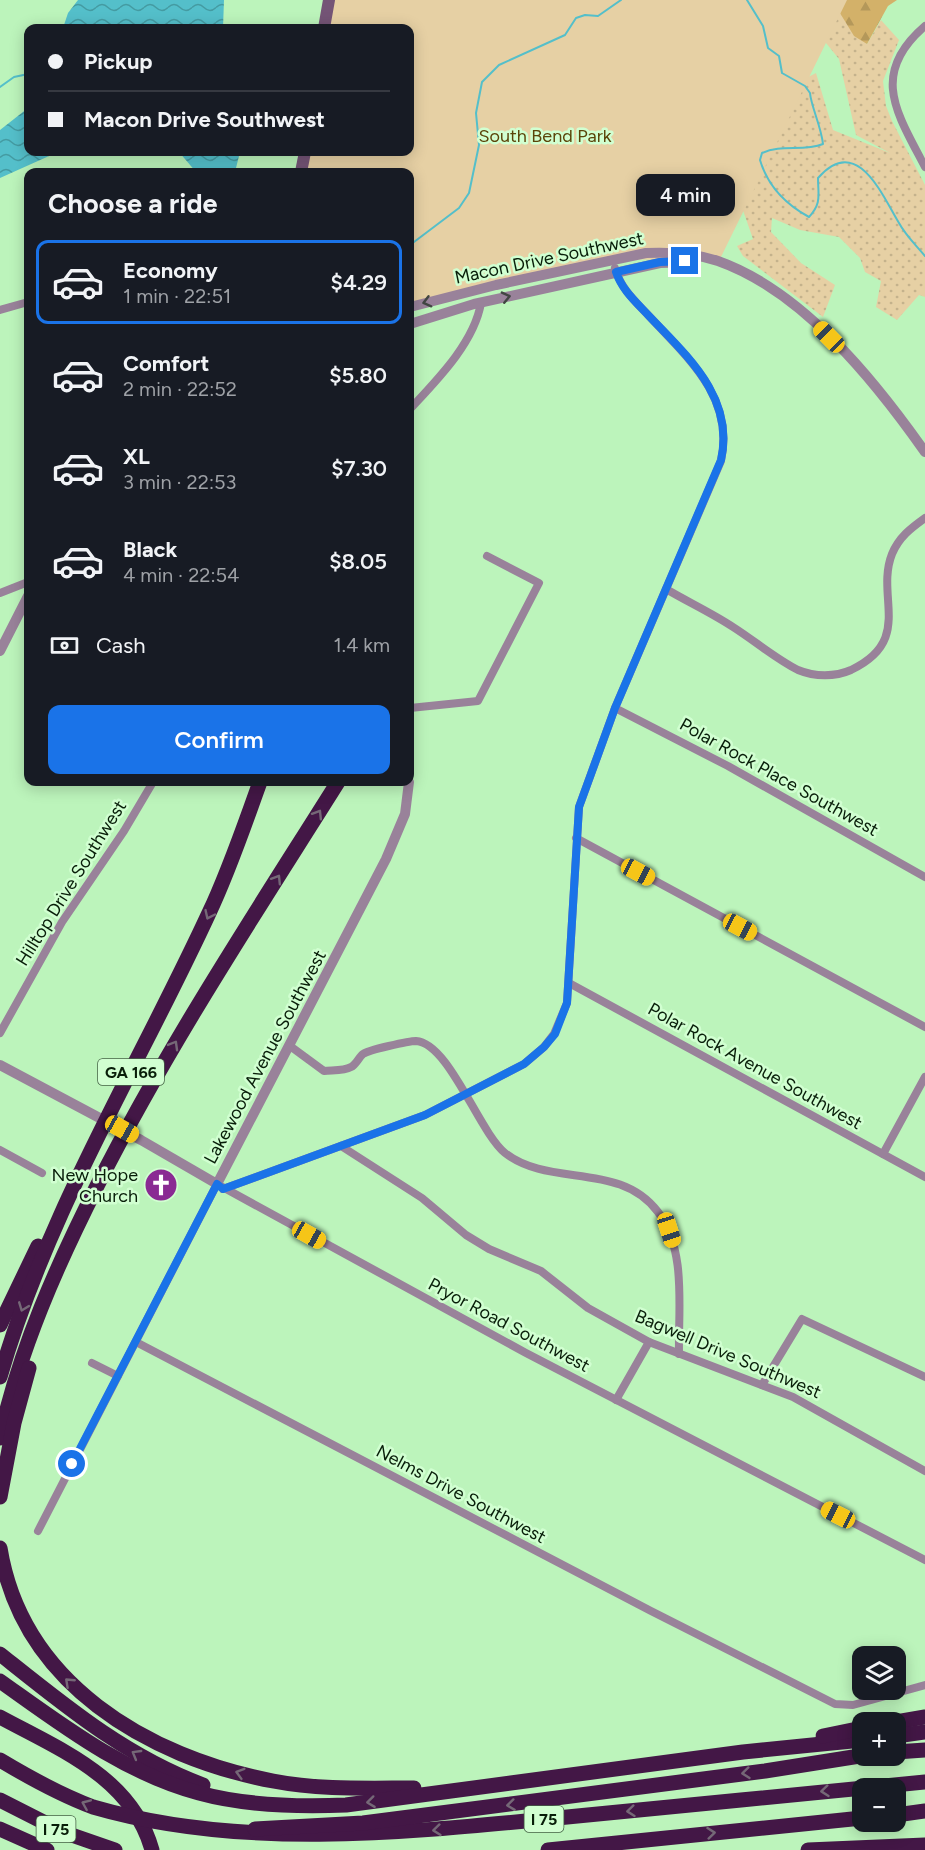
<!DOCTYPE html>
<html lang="en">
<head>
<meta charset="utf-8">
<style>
  :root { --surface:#171b24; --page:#242831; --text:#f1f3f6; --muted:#9ea1a6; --line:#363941; --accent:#1a73e8 }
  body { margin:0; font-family:Figtree,sans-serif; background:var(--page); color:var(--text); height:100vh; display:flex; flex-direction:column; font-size:22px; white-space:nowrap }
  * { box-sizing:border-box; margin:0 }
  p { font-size:20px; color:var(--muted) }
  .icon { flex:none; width:33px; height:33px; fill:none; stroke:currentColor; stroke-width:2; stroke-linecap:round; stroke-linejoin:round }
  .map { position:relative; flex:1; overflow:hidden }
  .details { position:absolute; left:24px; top:168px; width:390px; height:618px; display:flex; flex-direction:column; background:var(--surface); border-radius:12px; box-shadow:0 3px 15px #0003 }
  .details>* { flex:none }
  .top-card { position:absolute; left:24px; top:24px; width:390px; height:132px; border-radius:12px; box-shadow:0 3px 15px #0003; display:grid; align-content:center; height:132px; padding:0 24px; background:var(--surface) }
  .buttons { position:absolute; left:852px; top:1646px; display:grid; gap:12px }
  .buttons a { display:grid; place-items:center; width:54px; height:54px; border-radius:12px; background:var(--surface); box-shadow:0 3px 15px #0003; font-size:30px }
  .end { position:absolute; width:27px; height:27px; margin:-14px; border:8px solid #1a73e8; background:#fff; box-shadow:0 0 0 3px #fff }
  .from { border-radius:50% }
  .bubble { position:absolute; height:42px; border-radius:12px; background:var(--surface); box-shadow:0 3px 15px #0003; font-size:20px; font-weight:600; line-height:42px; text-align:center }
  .car { position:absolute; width:18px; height:36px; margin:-18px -9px; border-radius:8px; box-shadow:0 0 4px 2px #0007; background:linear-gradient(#f5c518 24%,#345 0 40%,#f5c518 0 76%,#345 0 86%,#f5c518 0) }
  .top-card b { display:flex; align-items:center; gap:21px; height:57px; font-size:22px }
  .top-card b+b { border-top:2px solid var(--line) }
  .top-card i { width:15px; height:15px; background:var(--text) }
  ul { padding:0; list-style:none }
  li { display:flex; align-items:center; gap:18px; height:84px; margin:0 12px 9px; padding:0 12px; border:3px solid transparent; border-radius:12px }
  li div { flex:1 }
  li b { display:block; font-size:22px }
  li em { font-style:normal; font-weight:600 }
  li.active { border-color:var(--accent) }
  li>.icon { width:54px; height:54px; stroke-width:1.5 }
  h2 { padding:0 24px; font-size:27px; line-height:72px }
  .pay { display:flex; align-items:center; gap:15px; height:66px; padding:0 24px; font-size:22px }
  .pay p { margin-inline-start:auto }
  .button { display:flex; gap:12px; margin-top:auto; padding:12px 24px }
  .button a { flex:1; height:69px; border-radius:12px; background:var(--accent); color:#fff; font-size:24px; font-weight:600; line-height:69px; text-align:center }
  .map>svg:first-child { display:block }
</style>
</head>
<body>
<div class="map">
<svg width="925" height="1850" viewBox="0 0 925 1850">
  <defs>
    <pattern id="grass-dots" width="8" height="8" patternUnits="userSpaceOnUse" patternTransform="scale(1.5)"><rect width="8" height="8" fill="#e6d0a4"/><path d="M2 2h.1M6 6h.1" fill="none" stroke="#c4b28c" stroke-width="1.8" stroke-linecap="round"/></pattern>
    <pattern id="forest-firs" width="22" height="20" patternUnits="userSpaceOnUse" patternTransform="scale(1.5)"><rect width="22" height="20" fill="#d3b169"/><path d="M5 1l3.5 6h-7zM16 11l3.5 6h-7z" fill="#b4985a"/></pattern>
    <pattern id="water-waves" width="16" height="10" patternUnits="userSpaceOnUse" patternTransform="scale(1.5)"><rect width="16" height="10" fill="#54bfca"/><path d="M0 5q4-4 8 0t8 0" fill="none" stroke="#449ba2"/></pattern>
  </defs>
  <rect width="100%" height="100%" fill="#bcf4bb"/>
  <path fill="url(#grass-dots)" d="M791,0H832L867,44L881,20L899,40L883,81L886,106L892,121L925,185V297L919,295L897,320L876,307L881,281L865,272L860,258L839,237L800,230L772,218L771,232L801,263L835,285L823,317L743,256L737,246L753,239L738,196L779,92L816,73L833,130L890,153L856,135L839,59Z"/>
  <path fill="url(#forest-firs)" d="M832,0H897L888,6L867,44L854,36Z"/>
  <path fill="#e6d0a4" d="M324,0H847L719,261L612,259L410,308V172H301L304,152H410V28H320Z"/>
  <g fill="url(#water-waves)">
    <path d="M78,0H224L223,28H63L68,13Z"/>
    <path d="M28,108V152H58L0,178V130Z"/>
    <path d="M179,152H240L235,172H196Z"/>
  </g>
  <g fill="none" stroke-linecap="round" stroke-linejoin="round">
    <g stroke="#54bfca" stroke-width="2">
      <path d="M747,0L763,26L768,48L779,56L782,73L805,86L810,93C811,106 821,126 823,144C803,152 782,144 762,153L760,160C768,187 785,204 809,217C822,203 818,195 818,178C857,133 882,195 899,223C906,236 916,245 925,256"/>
      <path d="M0,87L14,77L28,74"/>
      <path d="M410,245L459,208L469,193L479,145L476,113L482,82L499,65L565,35L576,18L585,15L598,16L621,0"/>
    </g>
    <g stroke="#99829a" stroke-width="8">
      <path d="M925,26C869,74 897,113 925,167"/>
      <path d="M0,310L28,302"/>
      <path d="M410,409C437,380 474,343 481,303"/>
      <path d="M666,589C688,602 712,613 733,627C755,641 776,659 798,670C815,677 835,677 851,670C914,640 875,597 892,554C899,537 911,528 925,518"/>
      <path d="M0,593L28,582"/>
      <path d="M410,708L478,701L539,583L487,556"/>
      <path d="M615,708L728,766L925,877"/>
      <path d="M576,838L925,1027"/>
      <path d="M569,983L925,1177"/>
      <path d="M0,1033L62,922L124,831L153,782"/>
      <path d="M290,1046L324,1071C332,1070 344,1071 351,1067C356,1065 359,1057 363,1054C368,1050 409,1041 416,1041C449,1043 479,1132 505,1153C550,1188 620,1161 658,1212C687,1251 678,1308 679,1354"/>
      <path d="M341,1146L422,1198L466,1235L489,1249L541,1271L588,1308L649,1342L793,1397L925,1471"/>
      <path d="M0,1150L42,1173"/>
      <path d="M883,1154L925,1077"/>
      <path d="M223,1189L425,1115L524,1064L544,1047L554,1034L567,1003L579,807L615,708L721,461C735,398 688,358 649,316C635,301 621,289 615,268"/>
      <path d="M136,1342L651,1611L835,1704L853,1705L925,1685"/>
      <path d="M92,1363L118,1376"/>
      <path d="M762,1385L802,1319L925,1377"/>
      <path d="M616,1400L649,1342"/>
      <path d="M38,1531L217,1184L526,1353L925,1560"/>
    </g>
    <g stroke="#99829a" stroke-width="10">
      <path d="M410,307L496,285L646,253C670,252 695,253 718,261C803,291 875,381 925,452"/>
      <path d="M410,324L474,304L660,263L692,262"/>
      <path d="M0,651L28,596"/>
      <path d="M0,1065L141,1140L217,1184L386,859L405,814L409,782"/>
    </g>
    <g stroke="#745476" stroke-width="12">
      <path d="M324,28L329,0"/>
      <path d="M301,172L305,152"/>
    </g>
    <g stroke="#431746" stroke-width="15">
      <path d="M0,1325L38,1246"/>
      <path d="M0,1377C47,1213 138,1067 209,913C229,871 244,826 260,782"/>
      <path d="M0,1438C20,1348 57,1265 98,1184C169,1044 255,914 338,782"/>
      <path d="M0,1497L14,1423L29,1368"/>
      <path d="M0,1548C22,1683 147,1757 273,1781C319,1790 367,1788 414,1788"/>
      <path d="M0,1654C64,1705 125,1756 203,1785"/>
      <path d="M0,1681C62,1725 124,1773 199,1793C246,1806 298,1807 346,1805L743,1752L862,1740"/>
      <path d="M0,1717C61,1750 132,1778 152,1850"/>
      <path d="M896,1722L925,1717"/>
      <path d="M823,1736L862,1728"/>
      <path d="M896,1736L925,1732"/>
      <path d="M896,1752L925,1750"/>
      <path d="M0,1760C30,1778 61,1795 93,1807C241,1850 404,1833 557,1818C680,1806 802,1794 925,1782"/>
      <path d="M0,1800L63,1832L115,1850"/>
      <path d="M896,1815L925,1811"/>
      <path d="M0,1829L47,1850"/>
      <path d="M255,1829L363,1823L765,1771L866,1755"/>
      <path d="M548,1850L862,1818"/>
      <path d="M808,1850L925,1845"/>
    </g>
  </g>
  <defs><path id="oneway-chevron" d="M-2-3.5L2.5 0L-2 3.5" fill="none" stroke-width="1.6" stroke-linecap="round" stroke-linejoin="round" transform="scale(1.5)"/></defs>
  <g stroke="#424643">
    <use href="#oneway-chevron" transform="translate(506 297) rotate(-13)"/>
    <use href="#oneway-chevron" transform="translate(427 302) rotate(165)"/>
  </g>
  <g stroke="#756877">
    <use href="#oneway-chevron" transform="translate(318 814) rotate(-58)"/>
    <use href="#oneway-chevron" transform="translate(277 879) rotate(-58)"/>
    <use href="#oneway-chevron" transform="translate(209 915) rotate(115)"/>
    <use href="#oneway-chevron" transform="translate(174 1045) rotate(-60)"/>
    <use href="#oneway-chevron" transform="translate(23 1307) rotate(111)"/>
    <use href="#oneway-chevron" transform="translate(69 1682) rotate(-137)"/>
    <use href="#oneway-chevron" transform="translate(136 1754) rotate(-150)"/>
    <use href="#oneway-chevron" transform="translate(240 1773) rotate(-164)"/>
    <use href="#oneway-chevron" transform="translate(746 1773) rotate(174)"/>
    <use href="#oneway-chevron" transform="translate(825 1791) rotate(174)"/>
    <use href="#oneway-chevron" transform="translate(371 1802) rotate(173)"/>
    <use href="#oneway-chevron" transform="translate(86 1804) rotate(-157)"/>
    <use href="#oneway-chevron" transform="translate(511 1805) rotate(173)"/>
    <use href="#oneway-chevron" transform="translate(631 1811) rotate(174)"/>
    <use href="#oneway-chevron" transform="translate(437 1830) rotate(174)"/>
    <use href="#oneway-chevron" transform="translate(711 1833) rotate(-6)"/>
  </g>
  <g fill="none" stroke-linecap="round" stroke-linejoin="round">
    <path stroke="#1a73e8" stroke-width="8" d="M72,1464L217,1184L223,1189L425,1115L524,1064L544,1047L555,1034L567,1003L579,807L615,708L721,460C735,398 688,357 649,316C636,302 622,290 616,272L660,262L685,261"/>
  </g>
  <defs>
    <g id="church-disc" transform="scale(1.725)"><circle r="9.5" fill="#8a2a93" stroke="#d1ffd1"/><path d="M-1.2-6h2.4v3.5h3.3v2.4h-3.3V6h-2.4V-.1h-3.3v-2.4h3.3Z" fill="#fff"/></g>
  </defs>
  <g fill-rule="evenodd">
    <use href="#church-disc" x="161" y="1185"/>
  </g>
  <g text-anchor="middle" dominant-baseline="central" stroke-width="5" stroke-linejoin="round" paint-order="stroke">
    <g fill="#d1ffd1" stroke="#446245" stroke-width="1.5">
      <rect x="98" y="1059" width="66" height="26" rx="4.5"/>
      <rect x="524.5" y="1806" width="39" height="26" rx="4.5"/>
      <rect x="36.5" y="1816" width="39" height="26" rx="4.5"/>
    </g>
    <g font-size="16" font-weight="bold" fill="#081e09">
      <text x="131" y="1072">GA 166</text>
      <text x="544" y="1819">I 75</text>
      <text x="56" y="1829">I 75</text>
    </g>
    <g font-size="18" fill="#5b4409" stroke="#d1ffd1">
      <text x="545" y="136">South Bend Park</text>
    </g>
    <g font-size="18" fill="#081e09" stroke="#d1ffd1">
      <text transform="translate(549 258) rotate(-12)">Macon Drive Southwest</text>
      <text transform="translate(779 777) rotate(29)">Polar Rock Place Southwest</text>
      <text transform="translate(71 883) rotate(-58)">Hilltop Drive Southwest</text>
      <text transform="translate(265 1057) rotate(-62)">Lakewood Avenue Southwest</text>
      <text transform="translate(755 1066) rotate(29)">Polar Rock Avenue Southwest</text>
      <text transform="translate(509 1325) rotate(28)">Pryor Road Southwest</text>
      <text transform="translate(728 1354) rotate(23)">Bagwell Drive Southwest</text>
      <text transform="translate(461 1494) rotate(28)">Nelms Drive Southwest</text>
    </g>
    <g font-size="18" fill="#081e09" stroke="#d1ffd1" text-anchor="end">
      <text x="138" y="1175">New Hope<tspan x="138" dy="21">Church</tspan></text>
    </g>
  </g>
</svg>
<div class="buttons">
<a><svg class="icon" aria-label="layers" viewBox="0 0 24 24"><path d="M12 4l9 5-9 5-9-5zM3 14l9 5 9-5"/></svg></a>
<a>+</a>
<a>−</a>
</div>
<i class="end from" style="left:72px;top:1464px"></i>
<i class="end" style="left:685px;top:261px"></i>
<div class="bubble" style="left:636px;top:174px;width:99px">4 min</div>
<i class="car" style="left:829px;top:337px;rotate:315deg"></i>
<i class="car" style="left:638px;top:872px;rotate:118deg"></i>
<i class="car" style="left:740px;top:927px;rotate:118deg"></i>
<i class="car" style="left:122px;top:1129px;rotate:119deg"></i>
<i class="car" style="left:669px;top:1230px;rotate:162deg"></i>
<i class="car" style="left:309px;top:1235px;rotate:119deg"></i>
<i class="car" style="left:838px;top:1515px;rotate:297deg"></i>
<div class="top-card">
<b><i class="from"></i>Pickup</b>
<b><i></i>Macon Drive Southwest</b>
</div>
<section class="details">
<h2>Choose a ride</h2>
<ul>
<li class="active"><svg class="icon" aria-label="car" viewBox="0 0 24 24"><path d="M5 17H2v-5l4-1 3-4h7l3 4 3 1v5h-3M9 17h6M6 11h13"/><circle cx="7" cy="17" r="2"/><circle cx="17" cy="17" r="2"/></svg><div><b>Economy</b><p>1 min · 22:51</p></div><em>$4.29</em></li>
<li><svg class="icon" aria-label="car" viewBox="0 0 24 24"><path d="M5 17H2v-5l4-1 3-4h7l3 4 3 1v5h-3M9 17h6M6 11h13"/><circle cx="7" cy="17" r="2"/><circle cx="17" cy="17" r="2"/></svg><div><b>Comfort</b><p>2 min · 22:52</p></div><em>$5.80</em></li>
<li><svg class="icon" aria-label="car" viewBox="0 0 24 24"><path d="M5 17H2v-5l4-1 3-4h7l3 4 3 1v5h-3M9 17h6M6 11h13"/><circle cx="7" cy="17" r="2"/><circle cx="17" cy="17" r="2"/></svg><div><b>XL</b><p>3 min · 22:53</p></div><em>$7.30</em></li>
<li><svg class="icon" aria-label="car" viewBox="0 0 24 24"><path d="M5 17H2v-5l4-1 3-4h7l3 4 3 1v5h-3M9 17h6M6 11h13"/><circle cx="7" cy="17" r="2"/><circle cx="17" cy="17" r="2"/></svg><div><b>Black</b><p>4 min · 22:54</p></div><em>$8.05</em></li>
</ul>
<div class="pay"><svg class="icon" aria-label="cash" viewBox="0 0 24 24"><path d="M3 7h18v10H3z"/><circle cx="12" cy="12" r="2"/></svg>Cash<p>1.4 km</p></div>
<div class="button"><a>Confirm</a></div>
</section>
</div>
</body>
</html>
